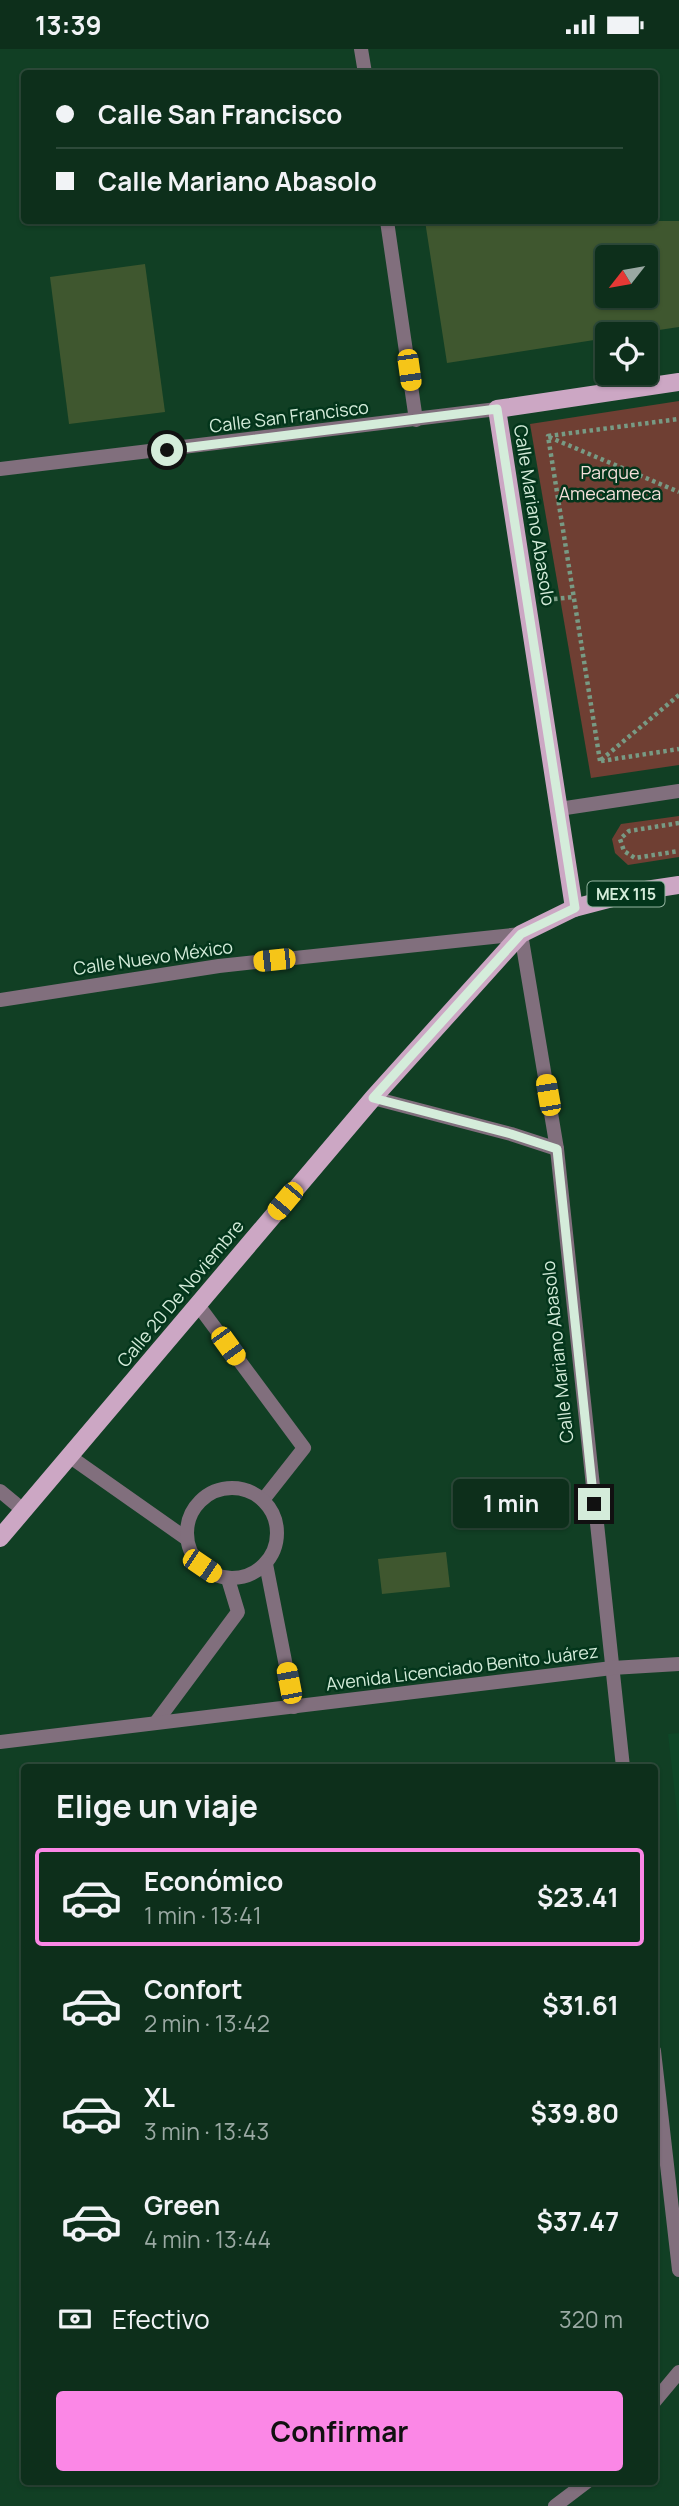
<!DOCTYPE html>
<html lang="es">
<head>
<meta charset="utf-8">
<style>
  :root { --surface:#0d2f1b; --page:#1b3b28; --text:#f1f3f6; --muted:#9aa9a3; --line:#2d4a3a; --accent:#fb87e6 }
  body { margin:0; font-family:Manrope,sans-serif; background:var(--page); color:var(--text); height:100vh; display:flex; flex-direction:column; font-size:26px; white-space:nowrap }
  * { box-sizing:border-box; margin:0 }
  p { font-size:23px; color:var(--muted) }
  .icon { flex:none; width:38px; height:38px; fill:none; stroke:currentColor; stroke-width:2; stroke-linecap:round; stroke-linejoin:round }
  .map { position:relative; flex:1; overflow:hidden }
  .drawer { position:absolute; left:21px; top:1715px; width:637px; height:721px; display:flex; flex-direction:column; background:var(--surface); border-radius:7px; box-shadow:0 2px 5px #0004,0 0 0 2px var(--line) }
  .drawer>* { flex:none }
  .top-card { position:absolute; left:21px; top:21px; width:637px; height:154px; border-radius:7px; box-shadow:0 2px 5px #0004,0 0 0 2px var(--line); display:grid; align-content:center; height:154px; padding:0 35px; background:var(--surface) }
  .needle { width:46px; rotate:239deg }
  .controls { position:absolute; left:595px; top:196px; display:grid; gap:14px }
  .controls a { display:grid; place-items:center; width:63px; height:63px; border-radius:7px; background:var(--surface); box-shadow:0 2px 5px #0004,0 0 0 2px var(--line); font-size:35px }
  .end { position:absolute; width:32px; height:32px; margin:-16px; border:9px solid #d4ecda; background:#111; box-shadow:0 0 0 4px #111 }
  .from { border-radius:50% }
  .bubble { position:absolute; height:49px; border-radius:7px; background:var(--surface); box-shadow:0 2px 5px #0004,0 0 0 2px var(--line); font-size:23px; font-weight:700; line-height:49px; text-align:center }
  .car { position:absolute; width:21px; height:42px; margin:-21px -10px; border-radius:9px; box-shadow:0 0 5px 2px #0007; background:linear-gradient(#f5c518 24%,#345 0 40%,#f5c518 0 76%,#345 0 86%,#f5c518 0) }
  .top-card b { display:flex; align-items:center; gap:24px; height:66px; font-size:26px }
  .top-card b+b { border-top:2px solid var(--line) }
  .top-card i { width:18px; height:18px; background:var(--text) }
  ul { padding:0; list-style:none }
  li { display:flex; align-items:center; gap:21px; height:98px; margin:0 14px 10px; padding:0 21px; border:4px solid transparent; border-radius:7px }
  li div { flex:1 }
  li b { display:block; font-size:26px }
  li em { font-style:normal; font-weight:700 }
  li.active { border-color:var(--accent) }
  li>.icon { width:63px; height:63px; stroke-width:1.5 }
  h2 { padding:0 35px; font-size:32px; line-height:84px }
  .pay { display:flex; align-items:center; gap:18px; height:77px; padding:0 35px; font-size:26px }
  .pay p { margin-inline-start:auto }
  .cta { display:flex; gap:14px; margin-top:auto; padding:14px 35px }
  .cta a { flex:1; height:80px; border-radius:7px; background:var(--accent); color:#111; font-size:28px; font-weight:700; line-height:80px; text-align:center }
  .status { display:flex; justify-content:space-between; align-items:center; height:49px; padding:0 35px; background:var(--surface); direction:ltr }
  .status svg { height:19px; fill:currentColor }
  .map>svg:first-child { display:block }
</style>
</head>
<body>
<div class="status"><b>13:39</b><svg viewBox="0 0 49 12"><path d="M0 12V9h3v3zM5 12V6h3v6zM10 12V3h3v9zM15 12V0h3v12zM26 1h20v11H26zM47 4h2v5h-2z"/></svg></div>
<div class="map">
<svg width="679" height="2457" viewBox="0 0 679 2457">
  <rect width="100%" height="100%" fill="#113f24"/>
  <path fill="#0e4727" d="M679,1684V1781L668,1685Z"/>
  <g fill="#6f3f33">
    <path d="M679,352V716L591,729L530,375Z"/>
    <path d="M679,767V808L628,816L615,804L612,790L621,775Z"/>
  </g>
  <g fill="#3f572f" fill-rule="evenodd">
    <path d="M425,172H679V278L632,285H607V289L447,314ZM607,208H646V247H607Z"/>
    <path d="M145,215L165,363L69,375L50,228Z"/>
    <path d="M446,1503L450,1538L382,1545L378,1510Z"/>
  </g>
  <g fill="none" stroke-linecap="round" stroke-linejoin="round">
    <g stroke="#789a84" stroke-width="4.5" stroke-dasharray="3.5 3.5" stroke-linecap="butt">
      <path d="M549,388L679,443"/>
      <path d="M554,550L574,548"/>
      <path d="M601,711L679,646"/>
      <path d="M600,712L548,387L679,370"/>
      <path d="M601,712L679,700"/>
      <path d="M679,774L629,782L620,790L624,802L635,809L679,802"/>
    </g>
    <g stroke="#816f7d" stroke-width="14">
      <path d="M198,1256L304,1399L263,1451"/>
      <path d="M69,1407L187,1490"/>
      <circle cx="232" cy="1484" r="45"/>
      <path d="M266,1515L294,1658"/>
      <path d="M157,1672L238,1563L228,1530"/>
    </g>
    <g stroke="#816f7d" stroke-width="14">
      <path d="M559,760L679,742"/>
      <path d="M0,951L219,917L521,885L557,1100L623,1718"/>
      <path d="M373,1049L511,1085L557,1100"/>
      <path d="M0,1442L23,1461"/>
      <path d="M0,1693L612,1619L679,1615"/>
      <path d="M654,2002L679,2221"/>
      <path d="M654,2353L679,2323"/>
      <path d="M555,2457L588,2432"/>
    </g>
    <g stroke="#816f7d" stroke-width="14">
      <path d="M361,0L365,24"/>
      <path d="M387,172L416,371"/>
      <path d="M0,420L497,360"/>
    </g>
    <g stroke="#cca7c4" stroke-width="18">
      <path d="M574,859L497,360L679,333"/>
      <path d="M0,1489L373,1049L521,885L574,859L639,842L679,836"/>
    </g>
  </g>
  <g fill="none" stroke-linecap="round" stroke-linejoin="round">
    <path stroke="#d4ecda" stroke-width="9" d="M167,401L497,360L575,859L521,885L373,1049L511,1085L557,1100L594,1455"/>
  </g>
  <g text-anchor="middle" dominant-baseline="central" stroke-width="5" stroke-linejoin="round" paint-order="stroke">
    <rect fill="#03351b" stroke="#95b5a1" stroke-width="2" x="587.5" y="832.5" width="77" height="25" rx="5"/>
    <g font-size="16" font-weight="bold" fill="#d4ecda">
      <text x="626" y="845">MEX 115</text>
    </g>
    <g font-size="18" fill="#d4ecda" stroke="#03351b">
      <text transform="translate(289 367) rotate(-7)">Calle San Francisco</text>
      <text transform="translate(535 466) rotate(81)">Calle Mariano Abasolo</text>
      <text transform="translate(153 908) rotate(-8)">Calle Nuevo México</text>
      <text transform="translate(180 1244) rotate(-50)">Calle 20 De Noviembre</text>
      <text transform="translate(557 1303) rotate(-96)">Calle Mariano Abasolo</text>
      <text transform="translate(462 1618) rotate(-7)">Avenida Licenciado Benito Juárez</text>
    </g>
    <g font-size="18" fill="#f3dfda" stroke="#03351b">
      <text x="610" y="423">Parque<tspan x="610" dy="21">Amecameca</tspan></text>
    </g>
  </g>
</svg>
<div class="controls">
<a><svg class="needle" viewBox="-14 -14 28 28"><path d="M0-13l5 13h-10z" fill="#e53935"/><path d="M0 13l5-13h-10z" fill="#9aa9a3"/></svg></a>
<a><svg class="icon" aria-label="locate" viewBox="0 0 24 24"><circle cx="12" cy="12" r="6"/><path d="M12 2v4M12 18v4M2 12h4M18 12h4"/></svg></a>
</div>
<i class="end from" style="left:167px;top:401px"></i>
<i class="end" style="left:594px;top:1455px"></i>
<div class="bubble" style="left:453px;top:1430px;width:116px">1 min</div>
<i class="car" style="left:409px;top:321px;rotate:172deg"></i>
<i class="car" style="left:274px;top:911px;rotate:264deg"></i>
<i class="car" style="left:548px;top:1046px;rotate:350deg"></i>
<i class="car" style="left:285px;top:1152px;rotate:220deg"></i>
<i class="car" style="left:228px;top:1297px;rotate:144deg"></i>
<i class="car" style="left:202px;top:1517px;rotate:124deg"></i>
<i class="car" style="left:289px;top:1634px;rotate:349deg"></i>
<div class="top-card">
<b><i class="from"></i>Calle San Francisco</b>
<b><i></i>Calle Mariano Abasolo</b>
</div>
<section class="drawer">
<h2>Elige un viaje</h2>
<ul>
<li class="active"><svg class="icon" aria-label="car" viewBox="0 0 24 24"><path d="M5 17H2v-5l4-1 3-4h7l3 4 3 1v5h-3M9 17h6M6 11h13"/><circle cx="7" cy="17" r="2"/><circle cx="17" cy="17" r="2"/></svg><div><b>Económico</b><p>1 min · 13:41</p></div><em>$23.41</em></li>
<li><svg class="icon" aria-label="car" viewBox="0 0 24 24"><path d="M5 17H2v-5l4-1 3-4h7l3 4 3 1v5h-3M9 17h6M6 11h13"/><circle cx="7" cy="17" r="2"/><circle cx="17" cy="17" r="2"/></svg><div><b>Confort</b><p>2 min · 13:42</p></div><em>$31.61</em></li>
<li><svg class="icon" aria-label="car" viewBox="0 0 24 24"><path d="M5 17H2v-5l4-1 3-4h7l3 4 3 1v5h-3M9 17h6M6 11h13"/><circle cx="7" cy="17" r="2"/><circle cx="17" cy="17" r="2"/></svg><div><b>XL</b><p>3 min · 13:43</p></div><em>$39.80</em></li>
<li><svg class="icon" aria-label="car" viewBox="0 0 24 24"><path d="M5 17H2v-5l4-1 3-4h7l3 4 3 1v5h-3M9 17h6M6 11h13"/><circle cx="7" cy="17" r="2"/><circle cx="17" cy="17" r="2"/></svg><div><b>Green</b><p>4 min · 13:44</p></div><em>$37.47</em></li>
</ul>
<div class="pay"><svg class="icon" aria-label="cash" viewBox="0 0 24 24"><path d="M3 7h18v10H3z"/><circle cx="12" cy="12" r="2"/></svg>Efectivo<p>320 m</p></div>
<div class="cta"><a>Confirmar</a></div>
</section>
</div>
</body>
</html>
